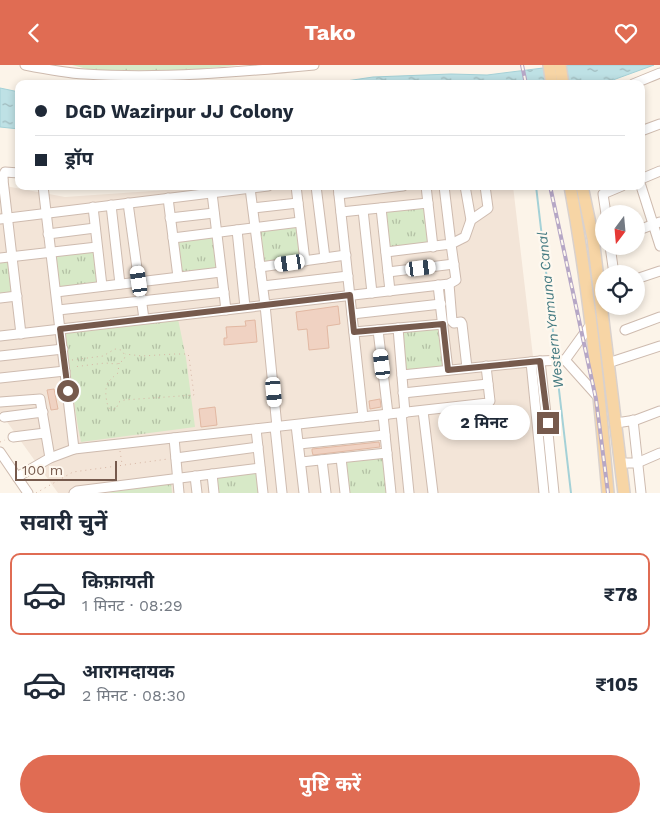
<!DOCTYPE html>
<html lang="hi">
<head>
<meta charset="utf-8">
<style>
  :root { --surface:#fff; --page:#f6f6f7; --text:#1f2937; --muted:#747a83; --line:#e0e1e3; --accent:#e06c53 }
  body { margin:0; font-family:"Work Sans","Noto Sans Devanagari",sans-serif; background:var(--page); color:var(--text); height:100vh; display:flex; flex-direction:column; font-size:19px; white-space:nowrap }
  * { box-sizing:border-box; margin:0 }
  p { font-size:16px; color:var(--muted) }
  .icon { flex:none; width:28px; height:28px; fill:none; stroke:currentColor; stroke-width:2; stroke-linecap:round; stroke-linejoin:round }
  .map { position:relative; height:428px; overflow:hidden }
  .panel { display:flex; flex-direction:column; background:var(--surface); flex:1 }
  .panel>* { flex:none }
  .guide { position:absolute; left:15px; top:15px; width:630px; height:110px; border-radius:10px; box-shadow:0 2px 8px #0003; display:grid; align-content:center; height:110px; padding:0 20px; background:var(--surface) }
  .needle { width:32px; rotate:196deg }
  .buttons { position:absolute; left:595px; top:140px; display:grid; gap:10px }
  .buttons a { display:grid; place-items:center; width:50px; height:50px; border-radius:50%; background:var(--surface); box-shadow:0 2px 8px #0003; font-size:25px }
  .scale { position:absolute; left:15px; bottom:12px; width:102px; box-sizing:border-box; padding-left:5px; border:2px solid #765a4d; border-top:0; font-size:14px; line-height:18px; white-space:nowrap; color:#765a4d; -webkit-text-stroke:4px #fef8ef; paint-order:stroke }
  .end { position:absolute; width:22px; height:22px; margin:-11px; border:6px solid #765a4d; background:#fff; box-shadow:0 0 0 2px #fff }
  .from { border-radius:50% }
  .bubble { position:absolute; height:35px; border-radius:18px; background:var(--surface); box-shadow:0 2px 8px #0003; font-size:16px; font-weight:700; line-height:35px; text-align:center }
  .car { position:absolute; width:15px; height:30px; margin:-15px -8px; border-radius:6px; box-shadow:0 0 4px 1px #0007; background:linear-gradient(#fff 24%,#345 0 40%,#fff 0 76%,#345 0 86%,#fff 0) }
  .guide b { display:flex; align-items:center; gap:18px; height:48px; font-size:19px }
  .guide b+b { border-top:1px solid var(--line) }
  .guide i { width:12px; height:12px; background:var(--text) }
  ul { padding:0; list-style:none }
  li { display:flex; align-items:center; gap:15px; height:82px; margin:0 10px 8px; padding:0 10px; border:2px solid transparent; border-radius:10px }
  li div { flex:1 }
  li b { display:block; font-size:19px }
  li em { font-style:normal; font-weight:700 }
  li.on { border-color:var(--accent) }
  li>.icon { width:45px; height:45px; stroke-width:1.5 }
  h2 { padding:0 20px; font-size:22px; line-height:60px }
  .primary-button { display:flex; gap:10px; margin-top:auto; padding:10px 20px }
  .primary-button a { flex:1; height:58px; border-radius:30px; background:var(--accent); color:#fff; font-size:20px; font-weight:700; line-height:58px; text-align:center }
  header { display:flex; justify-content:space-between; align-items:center; height:65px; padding:0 20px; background:var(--accent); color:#fff; font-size:22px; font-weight:700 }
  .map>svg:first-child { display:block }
</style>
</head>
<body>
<header><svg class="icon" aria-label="back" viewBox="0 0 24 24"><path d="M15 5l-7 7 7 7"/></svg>Tako<svg class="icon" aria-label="heart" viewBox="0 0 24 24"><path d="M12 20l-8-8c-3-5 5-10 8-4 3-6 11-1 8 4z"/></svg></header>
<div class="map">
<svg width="660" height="428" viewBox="0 0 660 428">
  <defs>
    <pattern id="park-tufts" width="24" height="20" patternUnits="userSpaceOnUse" patternTransform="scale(1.25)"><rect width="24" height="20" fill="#d7e9c7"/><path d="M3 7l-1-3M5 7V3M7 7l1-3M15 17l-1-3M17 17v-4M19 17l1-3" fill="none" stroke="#b3c0a4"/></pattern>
    <pattern id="water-ripples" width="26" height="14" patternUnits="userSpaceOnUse" patternTransform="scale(1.25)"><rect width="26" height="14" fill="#bee1e5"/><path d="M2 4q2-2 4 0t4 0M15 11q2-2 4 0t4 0" fill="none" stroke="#9fb9bc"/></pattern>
  </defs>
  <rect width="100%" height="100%" fill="#fcf4e9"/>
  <path fill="#f3e5d8" d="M0,120L65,132L225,121H513L549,428H58L0,347Z"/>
  <g fill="url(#park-tufts)">
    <path d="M72,0H238L184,6L91,5Z"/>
    <path d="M425,141L429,181L388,185L385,144Z"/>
    <path d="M298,159L303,195L262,200L257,164Z"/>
    <path d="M215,169L220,205L179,210L175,174Z"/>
    <path d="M94,184L99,219L58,225L53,189Z"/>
    <path d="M11,193L16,229L0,231V195Z"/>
    <path d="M178,254L186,293L195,362L81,377C73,340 71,303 65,267Z"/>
    <path d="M440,262L445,303L404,307L400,266Z"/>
    <path d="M384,391L388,428H347L344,395Z"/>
    <path d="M258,408L260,428H219L217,412Z"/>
    <path d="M171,418L172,428H107Z"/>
  </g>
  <g fill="url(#water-ripples)" stroke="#a4d1d7">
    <path d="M567,0H654L602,19H326L373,12L451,9L487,10Z"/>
    <path d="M0,23L19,27V64L0,62Z"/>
  </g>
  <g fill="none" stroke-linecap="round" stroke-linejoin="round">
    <g stroke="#a4d1d7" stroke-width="2">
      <path d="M536,121L556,292"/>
      <path d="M556,299L571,428"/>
    </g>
  </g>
  <g fill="#f0d2c2" stroke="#e2b8a2">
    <path d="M338,241L340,259L327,261L329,283L309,285L307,264L298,265L296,247Z"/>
    <path d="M255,255L257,277L224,280V273H227L226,262L246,261L245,256Z"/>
    <path d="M54,324L58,344L51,345L47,325Z"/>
    <path d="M380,334L381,342L370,344L369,336Z"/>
    <path d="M215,342L217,360L201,362L199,344Z"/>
    <path d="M379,377L380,382L313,390L312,386V384Z"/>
  </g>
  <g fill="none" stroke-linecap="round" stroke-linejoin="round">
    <g stroke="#cebbaf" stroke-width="11">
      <g id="minor">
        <path d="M25,0C45,4 65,8 85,9C161,14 238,7 314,0"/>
        <path d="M633,19L660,8"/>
        <path d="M641,66L660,59"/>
        <path d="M641,114L660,106"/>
        <path d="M0,115H3L21,269"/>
        <path d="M3,115V111L5,107L19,108"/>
        <path d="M43,121L74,384"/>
        <path d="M296,121L305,196"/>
        <path d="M316,121L325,193"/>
        <path d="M338,121L363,352"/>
        <path d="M426,121L433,182"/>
        <path d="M465,121L471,155"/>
        <path d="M641,121L660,181"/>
        <path d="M250,123L265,240L277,362"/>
        <path d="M212,128L226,245"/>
        <path d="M339,129L403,121"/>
        <path d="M168,133L178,212"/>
        <path d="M128,138L144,254"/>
        <path d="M111,140L120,219"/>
        <path d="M93,142L102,221"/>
        <path d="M253,143L298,138"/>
        <path d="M381,143L390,226"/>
        <path d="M363,145L372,228"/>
        <path d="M341,147L428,138"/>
        <path d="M606,149L603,129L622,121"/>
        <path d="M170,153L214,148"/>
        <path d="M0,154L268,121"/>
        <path d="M237,165L245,242"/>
        <path d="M636,166L660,157"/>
        <path d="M48,169L95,163"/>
        <path d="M173,173L300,157"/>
        <path d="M610,181L614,209"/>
        <path d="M386,187L451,179L444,121"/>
        <path d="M0,193L97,182"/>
        <path d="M260,202L346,190"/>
        <path d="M388,207L454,199"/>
        <path d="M636,214L660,206"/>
        <path d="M449,219L452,256L454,258L461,257L462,259L467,303"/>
        <path d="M438,220L448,305"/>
        <path d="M263,221L348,211"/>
        <path d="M56,227L221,207"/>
        <path d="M0,233L17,231"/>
        <path d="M58,245L224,227"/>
        <path d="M352,249L441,239"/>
        <path d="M398,263L405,348"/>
        <path d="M378,265L388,349"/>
        <path d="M625,265L660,252"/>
        <path d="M354,267L443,259"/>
        <path d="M0,271L449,219L456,215L451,179L465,172L471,155L487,144L488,143L485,121"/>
        <path d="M0,291L63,284"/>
        <path d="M565,295L599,333"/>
        <path d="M565,295L591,259"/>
        <path d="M540,296L547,358L554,428"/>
        <path d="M531,297L544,428"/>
        <path d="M608,298L660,281"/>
        <path d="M402,310L540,296L565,295"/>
        <path d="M0,313L65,306"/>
        <path d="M403,328L488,319"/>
        <path d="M0,337L40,334L50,393"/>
        <path d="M423,346L433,428"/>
        <path d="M401,348L409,428"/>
        <path d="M383,350L391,428"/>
        <path d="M4,352L43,347"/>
        <path d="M633,355L641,428"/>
        <path d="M616,358L636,355L660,346"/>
        <path d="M296,360L304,428"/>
        <path d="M275,362L282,428"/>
        <path d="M256,364L263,428"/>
        <path d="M13,372L45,368"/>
        <path d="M174,373L179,428"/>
        <path d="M299,379L385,370"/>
        <path d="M0,387L28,428"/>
        <path d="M176,393L258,382"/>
        <path d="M341,393L345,428"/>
        <path d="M322,395L326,428"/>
        <path d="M301,397L387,388"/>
        <path d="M620,398H637L660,388"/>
        <path d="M212,409L214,428"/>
        <path d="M195,411L197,428"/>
        <path d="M17,412L50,393L74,384L488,338L490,336L486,301"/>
        <path d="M74,428L77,426L260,403"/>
      </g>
    </g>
    <g stroke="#d9d1cd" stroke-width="14">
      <g id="major">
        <path d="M549,0L552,19"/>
        <path d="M560,0L563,19"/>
        <path d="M570,121C589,223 599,325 608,428"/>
        <path d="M582,121L593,173L624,428"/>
      </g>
    </g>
    <g stroke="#d6b5a4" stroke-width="1" stroke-dasharray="1 4" stroke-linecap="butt">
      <path d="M72,295L103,291L115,284L121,285L123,287L125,291L124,295L117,299L105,298L73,302"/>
      <path d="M119,298L118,308C108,316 105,319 106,332C107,337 107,340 110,344H116L119,337L124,335L194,330L189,292L188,289H175L142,291L125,289"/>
      <path d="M0,377L5,375"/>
      <path d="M120,386L122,399"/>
      <path d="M36,428L73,407L168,394"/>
    </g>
    <use href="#minor" stroke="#fff" stroke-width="9"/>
    <use href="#major" stroke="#f7d5a5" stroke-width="11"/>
    <g stroke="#b6a7c6" stroke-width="4">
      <g id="rail">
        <path d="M522,0L526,19"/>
        <path d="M550,121L596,334L608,428"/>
      </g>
    </g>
    <use href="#rail" stroke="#fef8ef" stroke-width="2" stroke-dasharray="5.5" stroke-linecap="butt"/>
  </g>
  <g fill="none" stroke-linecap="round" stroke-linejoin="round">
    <path stroke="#765a4d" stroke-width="6" d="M68,326L60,264L350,230L354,267L443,259L448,305L540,296L548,358"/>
  </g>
  <g text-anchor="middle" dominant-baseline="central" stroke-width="4.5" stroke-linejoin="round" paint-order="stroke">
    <g font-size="14" font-style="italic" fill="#447a81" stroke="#fef8ef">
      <text transform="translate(550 245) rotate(-96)">Western Yamuna Canal</text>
    </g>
  </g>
</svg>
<div class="buttons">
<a><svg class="needle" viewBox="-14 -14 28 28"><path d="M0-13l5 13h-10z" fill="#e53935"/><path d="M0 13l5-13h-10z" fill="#747a83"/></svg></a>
<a><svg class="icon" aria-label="locate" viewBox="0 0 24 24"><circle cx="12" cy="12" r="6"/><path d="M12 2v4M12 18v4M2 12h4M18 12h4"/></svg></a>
</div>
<div class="scale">100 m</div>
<i class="end from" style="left:68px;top:326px"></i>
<i class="end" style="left:548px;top:358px"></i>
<div class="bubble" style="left:438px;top:340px;width:92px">2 मिनट</div>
<i class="car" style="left:290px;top:198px;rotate:262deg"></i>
<i class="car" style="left:421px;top:203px;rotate:83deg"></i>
<i class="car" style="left:139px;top:216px;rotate:352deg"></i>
<i class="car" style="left:382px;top:299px;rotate:353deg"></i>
<i class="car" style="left:274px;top:327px;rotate:175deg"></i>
<div class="guide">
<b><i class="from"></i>DGD Wazirpur JJ Colony</b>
<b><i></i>ड्रॉप</b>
</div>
</div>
<section class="panel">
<h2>सवारी चुनें</h2>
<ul>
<li class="on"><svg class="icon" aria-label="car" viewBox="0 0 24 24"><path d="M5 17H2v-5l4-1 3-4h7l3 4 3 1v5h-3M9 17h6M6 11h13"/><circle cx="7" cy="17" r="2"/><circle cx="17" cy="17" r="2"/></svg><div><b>किफ़ायती</b><p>1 मिनट · 08:29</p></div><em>₹78</em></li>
<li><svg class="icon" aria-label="car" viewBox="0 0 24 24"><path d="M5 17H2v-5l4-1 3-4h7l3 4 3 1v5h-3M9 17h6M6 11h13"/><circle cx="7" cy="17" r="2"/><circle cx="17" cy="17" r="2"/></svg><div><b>आरामदायक</b><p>2 मिनट · 08:30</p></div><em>₹105</em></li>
</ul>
<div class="primary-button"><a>पुष्टि करें</a></div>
</section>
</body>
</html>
